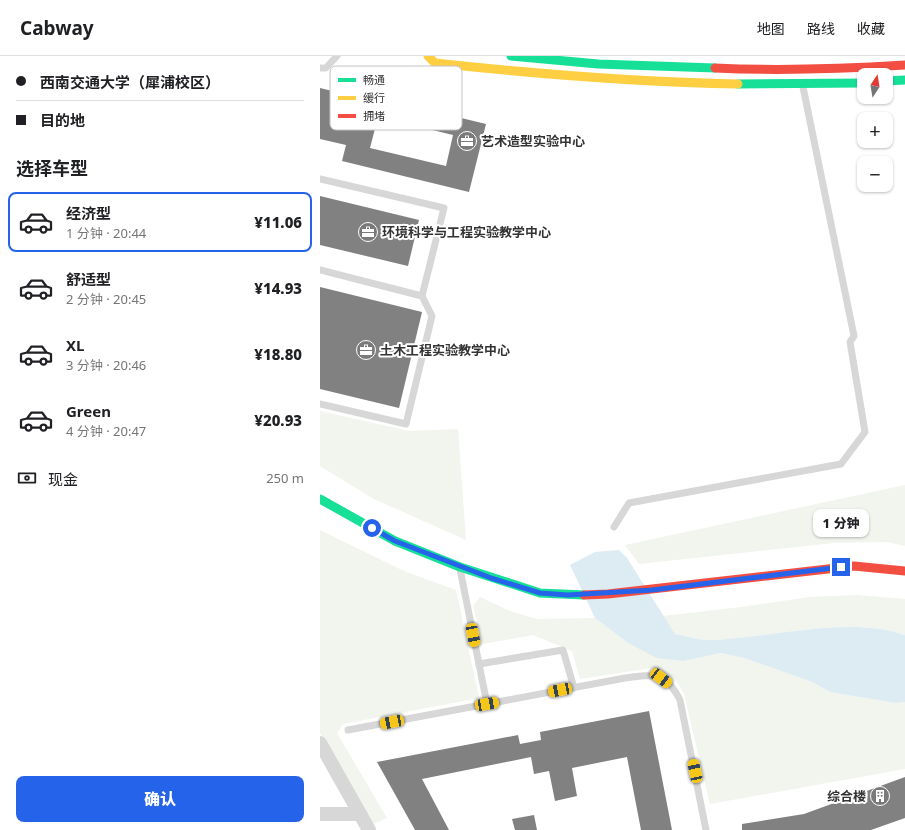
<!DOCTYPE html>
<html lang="zh">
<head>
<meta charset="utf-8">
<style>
  :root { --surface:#fff; --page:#f6f6f6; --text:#202124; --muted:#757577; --line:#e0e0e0; --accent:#2563eb }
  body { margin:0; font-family:"Noto Sans","Noto Sans SC",sans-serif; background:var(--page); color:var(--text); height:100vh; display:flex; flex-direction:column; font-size:15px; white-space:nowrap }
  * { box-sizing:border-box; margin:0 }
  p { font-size:13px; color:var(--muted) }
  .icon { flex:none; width:22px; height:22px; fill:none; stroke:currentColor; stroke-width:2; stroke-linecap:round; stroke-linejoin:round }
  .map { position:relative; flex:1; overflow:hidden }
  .side { display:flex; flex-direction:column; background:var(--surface); width:320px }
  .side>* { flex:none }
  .top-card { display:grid; align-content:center; height:88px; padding:0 16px; background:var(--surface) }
  .needle { width:26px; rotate:12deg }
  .buttons { position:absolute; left:537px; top:12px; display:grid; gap:8px }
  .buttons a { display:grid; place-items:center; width:36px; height:36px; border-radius:8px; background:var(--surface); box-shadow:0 1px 3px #0004; font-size:20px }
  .end { position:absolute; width:18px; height:18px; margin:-9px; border:5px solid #2563eb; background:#fff; box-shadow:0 0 0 2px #fff }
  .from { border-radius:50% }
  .bubble { position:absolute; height:28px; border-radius:8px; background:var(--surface); box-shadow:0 1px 3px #0004; font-size:13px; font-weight:800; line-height:28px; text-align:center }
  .car { position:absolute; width:12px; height:24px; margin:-12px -6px; border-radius:5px; box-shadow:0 0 3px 1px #0007; background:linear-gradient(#f5c518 24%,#345 0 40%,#f5c518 0 76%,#345 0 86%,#f5c518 0) }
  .top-card b { display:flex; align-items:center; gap:14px; height:38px; font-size:15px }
  .top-card b+b { border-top:1px solid var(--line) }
  .top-card i { width:10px; height:10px; background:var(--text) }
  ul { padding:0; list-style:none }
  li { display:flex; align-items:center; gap:12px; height:60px; margin:0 8px 6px; padding:0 8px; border:2px solid transparent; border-radius:8px }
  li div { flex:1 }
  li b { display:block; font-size:15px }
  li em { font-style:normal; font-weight:800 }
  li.active { border-color:var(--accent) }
  li>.icon { width:36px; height:36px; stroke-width:1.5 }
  h2 { padding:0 16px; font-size:18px; line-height:48px }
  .pay { display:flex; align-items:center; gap:10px; height:44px; padding:0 16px; font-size:15px }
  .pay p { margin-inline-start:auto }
  .cta { display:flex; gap:8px; margin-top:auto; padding:8px 16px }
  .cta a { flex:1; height:46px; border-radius:8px; background:var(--accent); color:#fff; font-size:16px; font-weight:800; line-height:46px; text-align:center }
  header { display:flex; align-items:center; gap:24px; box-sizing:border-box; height:56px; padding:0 20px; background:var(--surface); border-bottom:1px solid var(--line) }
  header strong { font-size:19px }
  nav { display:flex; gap:22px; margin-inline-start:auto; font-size:14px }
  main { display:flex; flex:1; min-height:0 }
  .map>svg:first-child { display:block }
</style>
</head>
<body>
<header>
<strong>Cabway</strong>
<nav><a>地图</a><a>路线</a><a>收藏</a></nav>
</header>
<main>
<section class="side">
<div class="top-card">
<b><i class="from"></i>西南交通大学（犀浦校区）</b>
<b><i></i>目的地</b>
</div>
<h2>选择车型</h2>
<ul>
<li class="active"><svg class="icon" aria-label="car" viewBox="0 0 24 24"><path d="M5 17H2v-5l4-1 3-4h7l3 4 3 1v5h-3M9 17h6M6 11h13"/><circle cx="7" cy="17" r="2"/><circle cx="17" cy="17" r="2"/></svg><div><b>经济型</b><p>1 分钟 · 20:44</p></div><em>¥11.06</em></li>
<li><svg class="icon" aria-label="car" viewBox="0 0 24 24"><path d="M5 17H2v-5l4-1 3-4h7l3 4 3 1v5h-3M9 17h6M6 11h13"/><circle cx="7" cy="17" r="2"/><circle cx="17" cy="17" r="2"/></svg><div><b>舒适型</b><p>2 分钟 · 20:45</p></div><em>¥14.93</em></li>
<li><svg class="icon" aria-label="car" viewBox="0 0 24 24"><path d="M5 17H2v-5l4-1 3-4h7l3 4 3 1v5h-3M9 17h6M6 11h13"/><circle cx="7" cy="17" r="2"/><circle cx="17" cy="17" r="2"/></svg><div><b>XL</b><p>3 分钟 · 20:46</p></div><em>¥18.80</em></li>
<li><svg class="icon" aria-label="car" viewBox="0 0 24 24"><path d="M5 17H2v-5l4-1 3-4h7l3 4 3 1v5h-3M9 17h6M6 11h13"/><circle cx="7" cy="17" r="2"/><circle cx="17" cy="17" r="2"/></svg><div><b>Green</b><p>4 分钟 · 20:47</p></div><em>¥20.93</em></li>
</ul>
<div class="pay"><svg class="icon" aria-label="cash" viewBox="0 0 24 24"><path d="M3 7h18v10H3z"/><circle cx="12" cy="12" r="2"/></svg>现金<p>250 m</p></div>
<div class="cta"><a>确认</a></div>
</section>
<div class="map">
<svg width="585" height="774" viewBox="0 0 585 774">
  <rect width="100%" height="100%" fill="#fff"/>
  <g fill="#f1f5ed">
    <path d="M0,355L89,375L138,373L146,484L54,443L0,410Z"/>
    <path d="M585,429V490L567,486L514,487L319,508L305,489Z"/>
    <path d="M0,474L84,515L136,534L159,642L23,668L17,677L67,762L51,769L0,677Z"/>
    <path d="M538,539L585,543V579C528,559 449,583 388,584C378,584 366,580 355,578L343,560L421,551L489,541Z"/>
    <path d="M160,541L190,555L217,563L275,562L308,587L364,605L399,597L424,602L492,626L510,636L576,647L585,646V713L390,748L364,638L354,621L332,612L260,623L252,595L213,579L163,588L153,550Z"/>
  </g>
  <path fill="#ddebf3" d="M299,494L307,502L355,578C366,580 378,584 388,584C448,583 528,559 585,579V646L576,647L510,636L492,626L424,602L400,597L364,605L337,602L308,587L275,562L250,509L275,496Z"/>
  <g fill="#818181" fill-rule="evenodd">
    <path d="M0,32L37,41L38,37L166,68L149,136L22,105L26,89L0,83ZM58,61L133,79L126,110L50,92Z"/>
    <path d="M0,140L99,164L88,210L0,189Z"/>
    <path d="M0,231L102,256L79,352L0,333Z"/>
    <path d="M329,655L352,774H321L307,701L252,712L257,740L235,745L229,715L214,718L211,701L102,723L129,774H95L57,706L198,679L200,688L221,684L220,676Z"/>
    <path d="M585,721V762L551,774H422V768L484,758Z"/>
    <path d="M214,759L217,774H195L192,763Z"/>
  </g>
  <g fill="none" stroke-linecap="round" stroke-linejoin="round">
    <g stroke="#d7d7d7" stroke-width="7">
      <path d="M0,12H6L17,0"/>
      <path d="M0,123L124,152L102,240L112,260L86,368L0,348"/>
      <path d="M0,214L102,240"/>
      <path d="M294,471L309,447L521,408L545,376L530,286L534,280L483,31"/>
      <path d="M140,513L167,648"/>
      <path d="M159,608L243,594L254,632"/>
      <path d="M28,674L305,622C334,618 346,616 360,644L386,774"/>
    </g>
    <g stroke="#d7d7d7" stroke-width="14">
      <path d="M0,687L49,774"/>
      <path d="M0,758H40"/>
    </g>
    <g stroke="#16e098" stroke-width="9">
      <path d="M191,0L278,8L395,12"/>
      <path d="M566,25L585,24"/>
      <path d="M418,28L544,27"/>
      <path d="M0,443L75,485L140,511L220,537L264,539"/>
    </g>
    <path stroke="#ffcf43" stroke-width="9" d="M108,0L115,7C216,18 317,26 418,28"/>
    <g stroke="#f24e42" stroke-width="9">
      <path d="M395,12C458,15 521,13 585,9"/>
      <path d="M264,539L288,538L534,510L585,515"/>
    </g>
  </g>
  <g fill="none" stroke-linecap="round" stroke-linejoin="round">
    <path stroke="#2563eb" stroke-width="5" d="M52,472L75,485L171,522L220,537L248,539L332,534L521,511"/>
  </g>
  <defs>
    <g id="office-disc" transform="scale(1)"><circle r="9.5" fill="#7a7a7a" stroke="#fff"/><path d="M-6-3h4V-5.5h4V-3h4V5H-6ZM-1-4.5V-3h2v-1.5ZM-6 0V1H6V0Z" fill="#fff"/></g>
    <g id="building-disc" transform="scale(1)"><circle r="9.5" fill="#7a7a7a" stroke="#fff"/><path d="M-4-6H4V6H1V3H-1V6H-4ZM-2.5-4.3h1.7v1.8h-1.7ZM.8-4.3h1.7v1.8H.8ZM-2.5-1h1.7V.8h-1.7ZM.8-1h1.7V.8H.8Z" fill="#fff"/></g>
  </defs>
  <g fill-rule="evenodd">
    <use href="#office-disc" x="147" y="85"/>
    <use href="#office-disc" x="48" y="176"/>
    <use href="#office-disc" x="46" y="294"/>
    <use href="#building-disc" x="560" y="740"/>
  </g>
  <g text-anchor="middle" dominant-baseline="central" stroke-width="4" stroke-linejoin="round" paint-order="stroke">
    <g font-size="13" font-weight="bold" fill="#333" stroke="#fff" text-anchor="start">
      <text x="161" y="85">艺术造型实验中心</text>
      <text x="62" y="176">环境科学与工程实验教学中心</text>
      <text x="60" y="294">土木工程实验教学中心</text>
      <text x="546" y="740" text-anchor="end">综合楼</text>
    </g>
  </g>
  <rect x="10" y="10" width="132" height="64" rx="6" fill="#fff" stroke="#c2c2c2" stroke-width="1"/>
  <rect x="18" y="22" width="18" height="4" fill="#16e098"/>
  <rect x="18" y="40" width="18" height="4" fill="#ffcf43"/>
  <rect x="18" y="58" width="18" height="4" fill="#f24e42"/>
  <g font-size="11" fill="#333">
    <text x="43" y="28">畅通</text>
    <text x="43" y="46">缓行</text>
    <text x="43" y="64">拥堵</text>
  </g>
</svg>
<div class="buttons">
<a><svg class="needle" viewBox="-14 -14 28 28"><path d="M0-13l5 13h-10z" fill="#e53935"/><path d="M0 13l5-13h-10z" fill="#757577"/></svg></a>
<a>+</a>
<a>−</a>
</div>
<i class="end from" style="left:52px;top:472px"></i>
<i class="end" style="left:521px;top:511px"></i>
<div class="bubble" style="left:493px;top:453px;width:56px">1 分钟</div>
<i class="car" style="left:153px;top:579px;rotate:169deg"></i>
<i class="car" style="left:341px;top:622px;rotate:127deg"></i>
<i class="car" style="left:240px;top:634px;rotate:259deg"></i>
<i class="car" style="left:167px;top:648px;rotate:80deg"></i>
<i class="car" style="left:72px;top:666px;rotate:259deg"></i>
<i class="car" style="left:375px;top:715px;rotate:348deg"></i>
</div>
</main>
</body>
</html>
